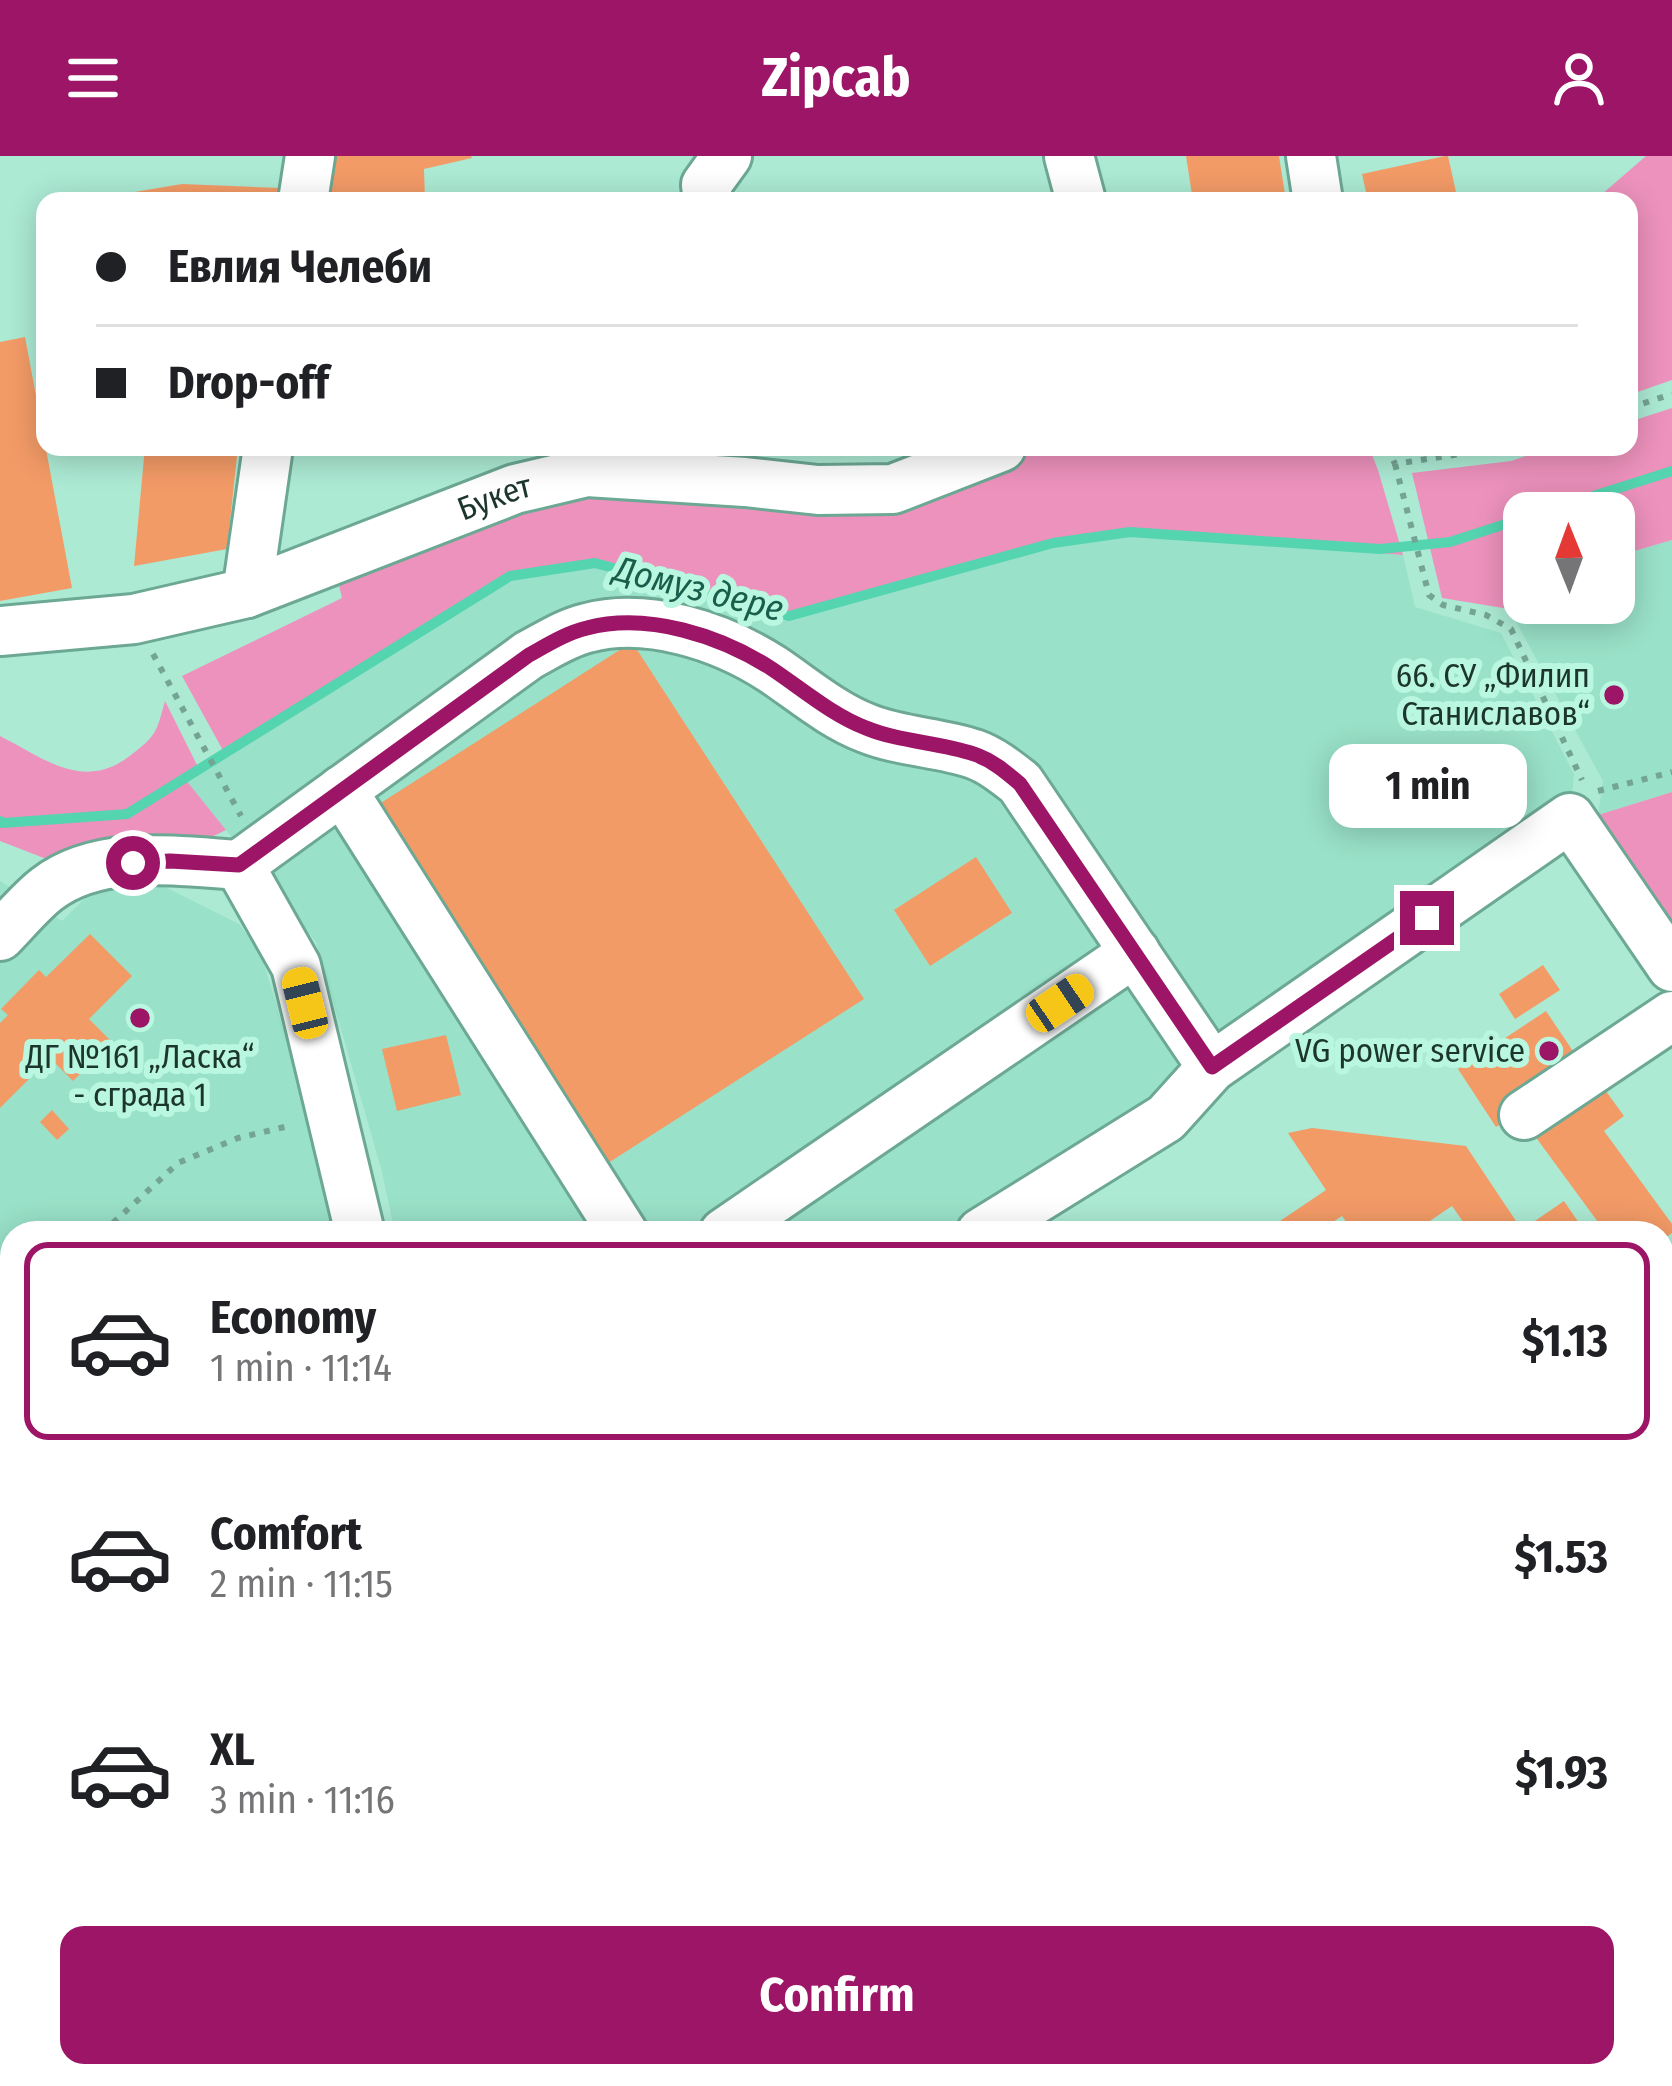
<!DOCTYPE html>
<html lang="en">
<head>
<meta charset="utf-8">
<style>
  :root { --surface:#fff; --page:#f6f6f6; --text:#202124; --muted:#757577; --line:#e0e0e0; --accent:#9c1566 }
  body { margin:0; font-family:"Fira Sans Condensed",sans-serif; background:var(--page); color:var(--text); height:100vh; display:flex; flex-direction:column; font-size:45px; white-space:nowrap }
  * { box-sizing:border-box; margin:0 }
  p { font-size:39px; color:var(--muted) }
  .icon { flex:none; width:66px; height:66px; fill:none; stroke:currentColor; stroke-width:2; stroke-linecap:round; stroke-linejoin:round }
  .map { position:relative; flex:1; overflow:hidden }
  .sheet { position:absolute; left:0px; top:1065px; width:1674px; height:867px; display:flex; flex-direction:column; background:var(--surface); border-radius:36px 36px 0 0; box-shadow:0 6px 30px #0003 }
  .sheet>* { flex:none }
  .hud { position:absolute; left:36px; top:36px; width:1602px; height:264px; border-radius:24px; box-shadow:0 6px 30px #0003; display:grid; align-content:center; height:264px; padding:0 60px; background:var(--surface) }
  .needle { width:78px; rotate:359deg }
  .controls { position:absolute; left:1503px; top:336px; display:grid; gap:24px }
  .controls a { display:grid; place-items:center; width:132px; height:132px; border-radius:24px; background:var(--surface); box-shadow:0 6px 30px #0003; font-size:60px }
  .end { position:absolute; width:54px; height:54px; margin:-27px; border:15px solid #9c1566; background:#fff; box-shadow:0 0 0 6px #fff }
  .from { border-radius:50% }
  .bubble { position:absolute; height:84px; border-radius:24px; background:var(--surface); box-shadow:0 6px 30px #0003; font-size:39px; font-weight:700; line-height:84px; text-align:center }
  .car { position:absolute; width:36px; height:72px; margin:-36px -18px; border-radius:15px; box-shadow:0 0 9px 3px #0007; background:linear-gradient(#f5c518 24%,#345 0 40%,#f5c518 0 76%,#345 0 86%,#f5c518 0) }
  .hud b { display:flex; align-items:center; gap:42px; height:114px; font-size:45px }
  .hud b+b { border-top:3px solid var(--line) }
  .hud i { width:30px; height:30px; background:var(--text) }
  ul { padding:21px 0 0; list-style:none }
  li { display:flex; align-items:center; gap:36px; height:198px; margin:0 24px 18px; padding:0 36px; border:6px solid transparent; border-radius:24px }
  li div { flex:1 }
  li b { display:block; font-size:45px }
  li em { font-style:normal; font-weight:700 }
  li.on { border-color:var(--accent) }
  li>.icon { width:108px; height:108px; stroke-width:1.5 }
  .button { display:flex; gap:24px; margin-top:auto; padding:24px 60px }
  .button a { flex:1; height:138px; border-radius:24px; background:var(--accent); color:#fff; font-size:48px; font-weight:700; line-height:138px; text-align:center }
  header { display:flex; justify-content:space-between; align-items:center; height:156px; padding:0 60px; background:var(--accent); color:#fff; font-size:54px; font-weight:700 }
  .map>svg:first-child { display:block }
</style>
</head>
<body>
<header><svg class="icon" aria-label="menu" viewBox="0 0 24 24"><path d="M4 6h16M4 12h16M4 18h16"/></svg>Zipcab<svg class="icon" aria-label="person" viewBox="0 0 24 24"><circle cx="12" cy="8" r="4"/><path d="M4 21q1-7 8-7t8 7"/></svg></header>
<div class="map">
<svg width="1672" height="1930" viewBox="0 0 1672 1930">
  <rect width="100%" height="100%" fill="#acead4"/>
  <g fill="#99e1c8">
    <path d="M1130,376L1403,399L1415,451L1501,477L1574,618L1570,662L981,1077H395L382,1016L316,786L184,622L510,420L595,407L789,460L1053,387Z"/>
    <path d="M1672,384V636L1598,659L1603,625L1509,453L1511,432L1524,428V447H1614V401Z"/>
    <path d="M0,725L62,765L92,735L111,726H155L239,768L261,798L291,899L334,1077H12V1920H492L502,1930H0Z"/>
  </g>
  <g fill="#ed92bd">
    <path d="M1646,0H1672V224L1629,239V45H1594Z"/>
    <path d="M1672,252V384L1614,401V357H1524V428L1511,432L1509,453L1442,442L1412,317L1511,305L1552,291H1629V266Z"/>
    <path d="M1042,291H1369L1378,314L1403,399L1130,376L1053,387L789,460L595,407L510,420L225,598L182,520L342,442L336,417L590,329L926,344Z"/>
    <path d="M165,545L199,613L185,623L226,674L195,689L49,704L0,685V580C45,603 84,636 131,599C157,579 156,577 165,545Z"/>
    <path d="M1672,636V768L1598,659Z"/>
  </g>
  <g fill="none" stroke-linecap="round" stroke-linejoin="round">
    <g stroke="#54d4af" stroke-width="10">
      <path d="M1540,357L1672,315"/>
      <path d="M0,665L3,667L127,658L510,420L595,407L789,460L1053,387L1130,376L1380,393L1450,386L1524,362"/>
    </g>
  </g>
  <g fill="#f39b67">
    <path d="M330,0H471L472,2L424,13L425,45H328Z"/>
    <path d="M1186,0H1279L1286,45H1193Z"/>
    <path d="M1445,0H1448L1458,45H1368L1362,18Z"/>
    <path d="M182,28L280,32V45H93V43Z"/>
    <path d="M832,36L834,45H787V42Z"/>
    <path d="M25,181L72,432L0,445V186Z"/>
    <path d="M145,291H238L227,393L134,410Z"/>
    <path d="M632,486L864,843L605,1009L373,652Z"/>
    <path d="M976,701L1012,757L930,810L894,754Z"/>
    <path d="M90,778L132,820L89,863L112,886L73,925L50,902L0,952V867L8,859L1,853L39,814L46,821Z"/>
    <path d="M1543,809L1560,834L1515,863L1499,838Z"/>
    <path d="M1546,855L1585,913L1496,971L1458,913Z"/>
    <path d="M446,879L461,939L397,955L382,893Z"/>
    <path d="M1600,927L1624,960L1604,975L1672,1068V1077L1662,1084V1077H1606L1532,976Z"/>
    <path d="M52,954L69,973L57,984L40,966Z"/>
    <path d="M1312,972L1466,990L1522,1074L1564,1045L1579,1067L1564,1077H1471L1452,1050L1412,1077H1354L1342,1060L1316,1077H1262L1326,1034L1288,977Z"/>
    <path d="M1672,1153V1245L1662,1251V1160Z"/>
    <path d="M1662,1412L1672,1426V1445L1662,1452Z"/>
    <path d="M1662,1464L1672,1468V1533L1662,1529Z"/>
    <path d="M1662,1563L1672,1567V1624L1662,1620Z"/>
    <path d="M0,1573L12,1586V1695L0,1707Z"/>
    <path d="M12,1804V1920H96L86,1930H13L0,1916V1816Z"/>
    <path d="M893,1920H922L929,1930H878Z"/>
    <path d="M939,1920H1003L992,1930H945Z"/>
    <path d="M1201,1920H1216L1236,1930H1196Z"/>
  </g>
  <g fill="none" stroke-linecap="round" stroke-linejoin="round">
    <g stroke="#6ca893" stroke-width="54">
      <g id="minor">
        <path d="M1069,0L1081,45"/>
        <path d="M1311,0L1318,45"/>
        <path d="M303,45L310,0"/>
        <path d="M708,45L706,29L727,0"/>
        <path d="M247,437L268,291"/>
        <path id="s1" d="M0,475L134,463L247,437L515,333L587,316L745,326L818,334L893,333L1001,291"/>
        <path d="M342,634L623,1077"/>
        <path d="M239,709L529,499C548,489 566,477 587,472C648,456 721,480 772,513C802,533 832,559 866,572C900,586 939,586 974,598C991,604 1006,616 1020,627L1212,911"/>
        <path d="M239,709L296,810L360,1077"/>
        <path d="M0,780C15,765 30,746 47,733C99,693 178,705 239,709"/>
        <path d="M1524,959L1672,860"/>
        <path d="M724,1077L1135,796"/>
        <path d="M981,1077L1166,962L1212,911L1570,662L1672,811"/>
        <path d="M1662,1330L1672,1323"/>
        <path d="M1662,1779L1672,1757"/>
        <path d="M526,1920L534,1930"/>
        <path d="M773,1930L788,1920"/>
        <path d="M1122,1930L1127,1920"/>
        <path d="M1594,1930L1599,1920"/>
      </g>
    </g>
    <g stroke="#74a493" stroke-width="6" stroke-dasharray="6 9" stroke-linecap="butt">
      <path d="M1629,252L1672,238"/>
      <path d="M1387,291L1395,308L1505,291"/>
      <path d="M1395,308L1429,439L1443,449L1486,459L1511,473L1582,624"/>
      <path d="M153,498L241,660"/>
      <path d="M1598,635L1672,616"/>
      <path d="M102,1077L178,1007L238,982L293,969"/>
      <path d="M0,1170L12,1159"/>
      <path d="M651,1920L652,1930"/>
    </g>
    <use href="#minor" stroke="#fff" stroke-width="48"/>
  </g>
  <g fill="none" stroke-linecap="round" stroke-linejoin="round">
    <path stroke="#9c1566" stroke-width="15" d="M133,707L170,705L239,709L529,499C547,489 566,477 587,472C648,456 721,480 772,513C802,533 832,559 866,572C900,586 939,586 974,598C992,604 1006,616 1020,628L1212,911L1427,762"/>
  </g>
  <g fill="#9c1566" stroke="#b9f7e1" stroke-width="4.5">
    <circle cx="1614" cy="539" r="12"/>
    <circle cx="140" cy="862" r="12"/>
    <circle cx="1549" cy="895" r="12"/>
  </g>
  <g text-anchor="middle" dominant-baseline="central" stroke-width="12" stroke-linejoin="round" paint-order="stroke">
    <g font-size="33" fill="#1c362d" stroke="#b9f7e1">
      <text stroke="none"><textPath href="#s1" startOffset="516">Букет</textPath></text>
    </g>
    <g font-size="33" fill="#1c362d" stroke="#b9f7e1" text-anchor="end">
      <text x="1590" y="520">66. СУ „Филип<tspan x="1590" dy="38">Станиславов“</tspan></text>
      <text x="1525" y="895">VG power service</text>
      <text x="140" y="901" text-anchor="middle">ДГ №161 „Ласка“<tspan x="140" dy="38">- сграда 1</tspan></text>
    </g>
    <g font-size="36" font-style="italic" fill="#195e4b" stroke="#b9f7e1">
      <text transform="translate(699 433) rotate(14)">Домуз дере</text>
    </g>
  </g>
</svg>
<div class="controls">
<a><svg class="needle" viewBox="-14 -14 28 28"><path d="M0-13l5 13h-10z" fill="#e53935"/><path d="M0 13l5-13h-10z" fill="#757577"/></svg></a>
</div>
<i class="end from" style="left:133px;top:707px"></i>
<i class="end" style="left:1427px;top:762px"></i>
<div class="bubble" style="left:1329px;top:588px;width:198px">1 min</div>
<i class="car" style="left:305px;top:847px;rotate:346deg"></i>
<i class="car" style="left:1060px;top:847px;rotate:56deg"></i>
<div class="hud">
<b><i class="from"></i>Евлия Челеби</b>
<b><i></i>Drop-off</b>
</div>
<section class="sheet">
<ul>
<li class="on"><svg class="icon" aria-label="car" viewBox="0 0 24 24"><path d="M5 17H2v-5l4-1 3-4h7l3 4 3 1v5h-3M9 17h6M6 11h13"/><circle cx="7" cy="17" r="2"/><circle cx="17" cy="17" r="2"/></svg><div><b>Economy</b><p>1 min · 11:14</p></div><em>$1.13</em></li>
<li><svg class="icon" aria-label="car" viewBox="0 0 24 24"><path d="M5 17H2v-5l4-1 3-4h7l3 4 3 1v5h-3M9 17h6M6 11h13"/><circle cx="7" cy="17" r="2"/><circle cx="17" cy="17" r="2"/></svg><div><b>Comfort</b><p>2 min · 11:15</p></div><em>$1.53</em></li>
<li><svg class="icon" aria-label="car" viewBox="0 0 24 24"><path d="M5 17H2v-5l4-1 3-4h7l3 4 3 1v5h-3M9 17h6M6 11h13"/><circle cx="7" cy="17" r="2"/><circle cx="17" cy="17" r="2"/></svg><div><b>XL</b><p>3 min · 11:16</p></div><em>$1.93</em></li>
</ul>
<div class="button"><a>Confirm</a></div>
</section>
</div>
</body>
</html>
